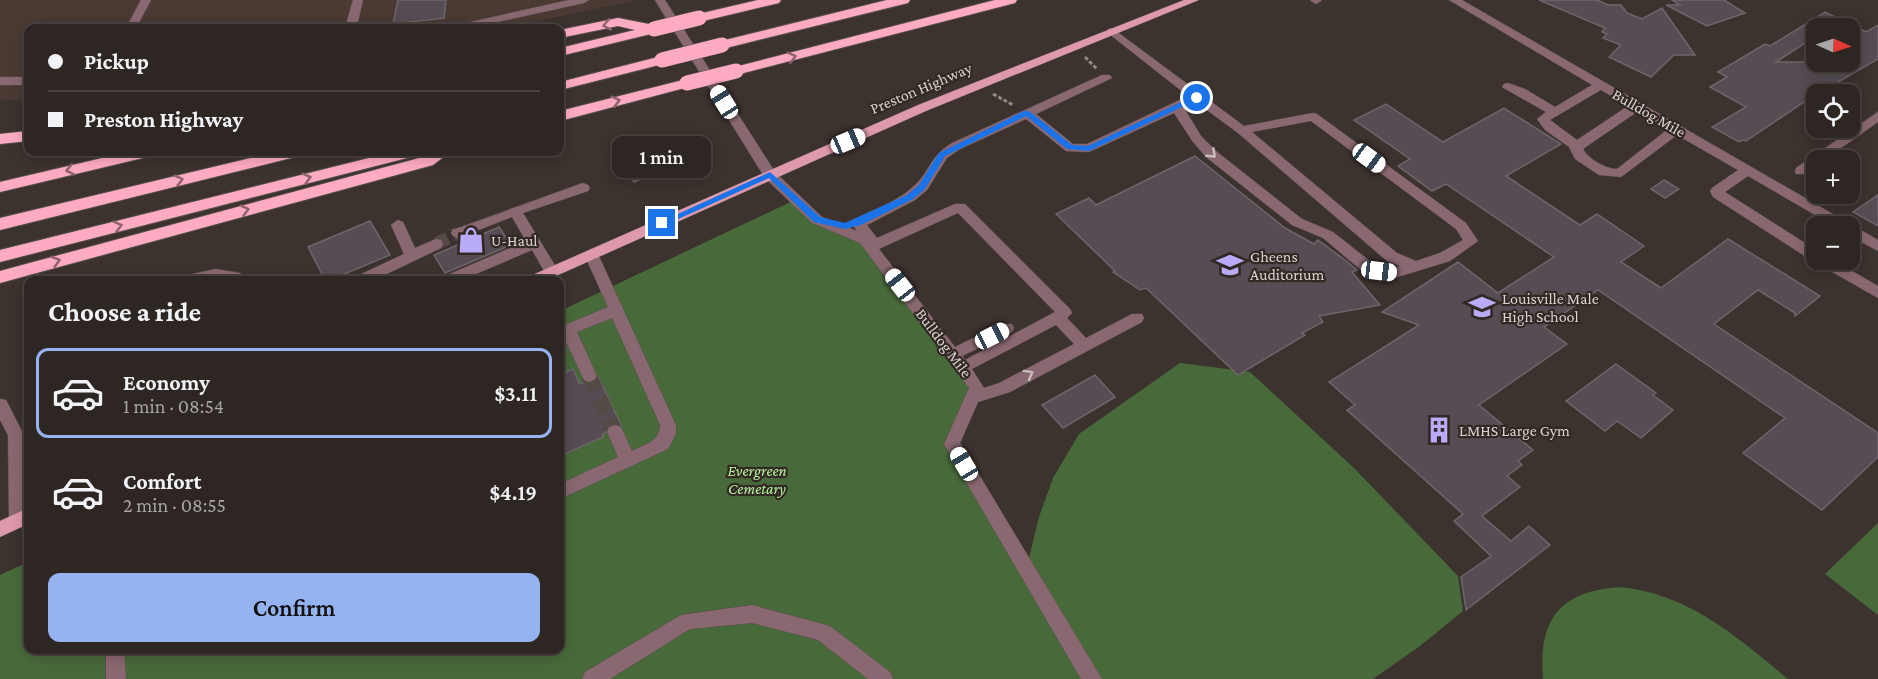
<!DOCTYPE html>
<html lang="en">
<head>
<meta charset="utf-8">
<style>
  :root { --surface:#2d2622; --page:#352e2a; --text:#f1f3f6; --muted:#a7a5a5; --line:#484340; --accent:#95b2f1 }
  body { margin:0; font-family:"Crimson Pro",serif; background:var(--page); color:var(--text); height:100vh; display:flex; flex-direction:column; font-size:22px; white-space:nowrap }
  * { box-sizing:border-box; margin:0 }
  p { font-size:20px; color:var(--muted) }
  .icon { flex:none; width:33px; height:33px; fill:none; stroke:currentColor; stroke-width:2; stroke-linecap:round; stroke-linejoin:round }
  .map { position:relative; flex:1; overflow:hidden }
  .sheet { position:absolute; left:24px; top:276px; width:540px; height:378px; display:flex; flex-direction:column; background:var(--surface); border-radius:12px; box-shadow:0 3px 15px #0003,0 0 0 2px var(--line) }
  .sheet>* { flex:none }
  .top-card { position:absolute; left:24px; top:24px; width:540px; height:132px; border-radius:12px; box-shadow:0 3px 15px #0003,0 0 0 2px var(--line); display:grid; align-content:center; height:132px; padding:0 24px; background:var(--surface) }
  .needle { width:39px; rotate:93deg }
  .buttons { position:absolute; left:1806px; top:18px; display:grid; gap:12px }
  .buttons a { display:grid; place-items:center; width:54px; height:54px; border-radius:12px; background:var(--surface); box-shadow:0 3px 15px #0003,0 0 0 2px var(--line); font-size:30px }
  .end { position:absolute; width:27px; height:27px; margin:-14px; border:8px solid #1a73e8; background:#fff; box-shadow:0 0 0 3px #fff }
  .from { border-radius:50% }
  .bubble { position:absolute; height:42px; border-radius:12px; background:var(--surface); box-shadow:0 3px 15px #0003,0 0 0 2px var(--line); font-size:20px; font-weight:600; line-height:42px; text-align:center }
  .car { position:absolute; width:18px; height:36px; margin:-18px -9px; border-radius:8px; box-shadow:0 0 4px 2px #0007; background:linear-gradient(#fff 24%,#345 0 40%,#fff 0 76%,#345 0 86%,#fff 0) }
  .top-card b { display:flex; align-items:center; gap:21px; height:57px; font-size:22px }
  .top-card b+b { border-top:2px solid var(--line) }
  .top-card i { width:15px; height:15px; background:var(--text) }
  ul { padding:0; list-style:none }
  li { display:flex; align-items:center; gap:18px; height:90px; margin:0 12px 9px; padding:0 12px; border:3px solid transparent; border-radius:12px }
  li div { flex:1 }
  li b { display:block; font-size:22px }
  li em { font-style:normal; font-weight:600 }
  li.selected { border-color:var(--accent) }
  li>.icon { width:54px; height:54px; stroke-width:1.5 }
  h2 { padding:0 24px; font-size:27px; line-height:72px }
  .button { display:flex; gap:12px; margin-top:auto; padding:12px 24px }
  .button a { flex:1; height:69px; border-radius:12px; background:var(--accent); color:#111; font-size:24px; font-weight:600; line-height:69px; text-align:center }
  .map>svg:first-child { display:block }
</style>
</head>
<body>
<div class="map">
<svg width="1878" height="679" viewBox="0 0 1878 679">
  <rect width="100%" height="100%" fill="#3c322e"/>
  <path fill="#4a3a33" d="M0,0H638L505,28H28V99L0,101Z"/>
  <g fill="#486a3b">
    <path d="M797,199L817,220L865,240L977,387L953,445L1092,679H0V575L28,562V650H560V311Z"/>
    <path d="M1180,363L1250,372L1355,469L1458,576L1463,611L1420,646L1373,679H1102L1028,562L1039,517L1053,478L1079,434Z"/>
    <path d="M1878,523V615L1825,574Z"/>
    <path d="M1620,587C1689,594 1736,636 1788,679H1543C1538,620 1559,591 1620,587Z"/>
  </g>
  <g fill="#564d54" stroke="#6e656c" stroke-width="1.5">
    <path d="M398,0H446L444,18L393,24Z"/>
    <path d="M1539,0H1597L1608,5H1621L1627,13L1642,19L1662,8L1695,55H1674L1651,77L1609,57L1621,45L1603,38L1607,34L1602,32L1605,28Z"/>
    <path d="M1672,0H1724L1745,13L1707,26L1666,5H1680Z"/>
    <path d="M1825,12L1841,20L1828,28H1816V36L1776,62H1850V24L1866,32L1878,25V59L1807,100L1746,141L1743,140L1739,142L1712,127L1746,107L1710,87L1727,77L1718,72L1765,44L1770,46Z"/>
    <path d="M1386,104L1443,142L1504,108L1556,141L1561,144L1506,176L1580,225L1597,214L1644,246L1621,262L1661,288L1728,239L1820,296L1795,316V313L1758,290L1714,324L1878,433V457L1822,510L1743,453L1785,418L1598,290L1544,327L1567,344L1479,405L1533,450L1518,461L1522,465L1507,476L1520,487L1482,516L1511,541L1529,526L1550,545L1466,610L1461,577L1491,556L1454,521L1463,514L1347,410L1355,405L1329,382L1419,325L1382,312L1458,262L1498,293L1554,257L1446,184L1432,191L1398,166L1410,159L1354,120Z"/>
    <path d="M669,151L679,163L634,182L625,170Z"/>
    <path d="M1195,156L1285,228L1314,244L1318,240L1345,260L1357,270L1352,272L1380,305L1319,316L1323,322L1302,333L1305,335L1238,375L1146,288L1140,290L1113,272L1115,271L1056,214L1089,198L1096,205Z"/>
    <path d="M1664,180L1679,189L1665,198L1651,189Z"/>
    <path d="M1878,195V226L1853,212Z"/>
    <path d="M370,221L390,255L330,280H325L308,247Z"/>
    <path d="M499,227L511,245L445,273L434,255Z"/>
    <path d="M1616,364L1656,393L1653,395L1673,410L1641,438L1617,421L1605,431L1566,401Z"/>
    <path d="M573,369L579,383L590,384L599,378L621,425L614,423L608,425L605,433L602,435L603,437L560,456V375Z"/>
    <path d="M1095,375L1115,397L1063,428L1042,405Z"/>
  </g>
  <g fill="none" stroke-linecap="round" stroke-linejoin="round">
    <path stroke="#544a46" stroke-width="13" stroke-dasharray="13 6" stroke-linecap="butt" d="M436,244L458,233"/>
    <path stroke="#544a46" stroke-width="16" stroke-dasharray="16 8" stroke-linecap="butt" d="M589,376L615,432"/>
    <g stroke="#584f4b" stroke-width="1">
      <g id="minor">
        <path d="M141,0H151L136,28H126Z"/>
        <path d="M353,0H363L357,26L355,28H341L346,24Z"/>
        <path d="M569,0H589L584,3L470,28H451L457,25Z"/>
        <path d="M655,0H665L775,172L822,217L857,231L851,223L853,220C873,210 899,201 915,185C931,170 929,157 952,143L1102,75H1110L1112,78L1036,114L1073,144H1087L1188,96L1108,33V29L1112,28L1244,126L1313,113L1317,114L1466,223L1478,241L1450,261L1394,278L1379,276L1361,270L1323,238L1292,225L1206,157L1193,142L1174,113L1089,152L1066,151L1026,119L960,149L947,158L927,190L915,200L867,225L877,238L955,204H965L1070,309L1072,313L1067,318L1086,338L1132,314H1142L1144,318L1142,322L1010,392L978,402L960,443L1102,679H1081L944,444L969,388L860,243L812,223L765,178ZM1196,102L1238,133L1387,261L1400,266L1394,268L1371,262L1333,232L1302,219L1216,151L1201,136L1184,108ZM1311,121L1456,229L1463,240L1440,253L1416,261L1397,253L1252,132ZM958,213L1055,312L965,360L962,356L1012,332L1014,328L1012,324H1002L955,347L879,249ZM1056,325L1074,344L999,383L984,388L972,369Z"/>
        <path d="M1310,0H1321V1L1316,4Z"/>
        <path d="M1449,0H1462L1878,240V251L1850,236V226H1834L1748,176L1725,192L1816,250V260H1833L1878,286V298L1811,260L1713,197L1710,191L1712,188L1738,170L1677,135L1621,177L1599,175L1575,159L1569,147L1545,130L1537,119L1546,112L1502,87L1504,84L1508,83L1525,89L1555,107L1592,85ZM1601,90L1628,106L1577,140L1550,120ZM1637,112L1668,129L1617,169C1606,169 1588,159 1583,149Z"/>
        <rect x="0" y="77" width="28" height="8"/>
        <path d="M1878,112V122L1824,160H1816V166L1806,174H1796L1795,171L1796,168Z"/>
        <path d="M583,183L588,185L590,188L588,191L523,213L559,272L557,276H547L532,250L462,280H443L445,276L526,241L512,217L458,238L453,236L451,233L453,230Z"/>
        <path d="M398,220L403,222L415,248L436,239L441,240L443,244L441,248L374,280H355L357,276L404,254L391,225Z"/>
        <path d="M591,249L598,254L676,425V434L668,449L560,499V484L618,457L607,432L609,427L615,425L621,427L632,451C645,444 660,442 660,425L612,318L577,332L597,376L594,380L589,382L584,380L564,338L560,339V327L608,307L584,254Z"/>
        <path d="M216,269L240,273L247,280H182L184,276Z"/>
        <path d="M0,399L6,400L24,435L27,520L24,525L18,528L12,525L9,520L8,435L0,420Z"/>
        <path d="M752,605L830,626L890,672L893,679H868L818,640L752,623L690,629L610,679H582L585,672L681,615Z"/>
        <path d="M106,650H124L126,679H106Z"/>
      </g>
    </g>
    <g stroke="#584f4b" stroke-width="1">
      <g id="major">
        <path d="M1184,0H1199L926,111L547,280H528L530,276L918,105Z"/>
        <path d="M28,508V524L0,537V521Z"/>
      </g>
    </g>
    <g stroke="#584f4b" stroke-width="2">
      <g id="highway">
        <path d="M758,0H781L779,3L699,22L692,18L694,15Z"/>
        <path d="M887,0H910L908,3L722,49L715,45L717,42Z"/>
        <path d="M995,0H1017L1015,3L736,75L729,71L731,68Z"/>
        <path d="M618,18L659,26L661,29L659,32L560,56V48L635,30L618,26L560,38V30Z"/>
        <path d="M662,56L669,60L667,63L560,90V82Z"/>
        <path d="M687,79L692,80L694,83L692,86L560,121V111Z"/>
        <path d="M28,131V141L0,144V134Z"/>
        <path d="M128,152H155L147,157L0,192V182Z"/>
        <path d="M276,152H303L295,157L0,230V218Z"/>
        <path d="M393,152H419L411,157L0,262V250Z"/>
        <path d="M432,152H450L433,165L0,283V271L423,157Z"/>
      </g>
    </g>
    <g stroke="#8f8783" stroke-width="3" stroke-dasharray="4 2" stroke-linecap="butt">
      <path d="M1085,57L1097,69"/>
      <path d="M993,94L1013,105"/>
    </g>
    <use href="#minor" fill="#8a6871" fill-rule="evenodd"/>
    <use href="#major" fill="#de99ac" fill-rule="evenodd"/>
    <use href="#highway" fill="#ffacc3" fill-rule="evenodd"/>
    <g stroke="#584f4b" stroke-width="16" stroke-linecap="butt">
      <g id="highway-bridge">
        <path d="M654,29L699,18"/>
        <path d="M662,60L722,45"/>
        <path d="M687,83L736,71"/>
      </g>
    </g>
    <use href="#highway-bridge" stroke="#ffacc3" stroke-width="15"/>
  </g>
  <defs><path id="oneway-chevron" d="M-2-3.5L2.5 0L-2 3.5" fill="none" stroke-width="1.6" stroke-linecap="round" stroke-linejoin="round" transform="scale(1.5)"/></defs>
  <g stroke="#8e636c">
    <use href="#oneway-chevron" transform="translate(607 25) rotate(169)"/>
    <use href="#oneway-chevron" transform="translate(792 57) rotate(-14)"/>
    <use href="#oneway-chevron" transform="translate(616 101) rotate(-14)"/>
    <use href="#oneway-chevron" transform="translate(70 170) rotate(167)"/>
    <use href="#oneway-chevron" transform="translate(307 178) rotate(-15)"/>
    <use href="#oneway-chevron" transform="translate(179 180) rotate(-14)"/>
    <use href="#oneway-chevron" transform="translate(245 210) rotate(-15)"/>
    <use href="#oneway-chevron" transform="translate(118 226) rotate(-14)"/>
    <use href="#oneway-chevron" transform="translate(56 261) rotate(-16)"/>
  </g>
  <g stroke="#c9bebd">
    <use href="#oneway-chevron" transform="translate(1212 154) rotate(43)"/>
    <use href="#oneway-chevron" transform="translate(1029 374) rotate(-29)"/>
  </g>
  <path fill="#1a73e8" d="M1194,96L1201,98L1089,151L1067,149L1026,116L945,156L925,189L913,199L861,225L845,229L814,222L769,178L665,225L658,223L770,172L820,217L845,223L907,195L919,185L939,153L1024,111H1029L1072,145L1088,146Z"/>
  <defs>
    <g id="shop-bare" transform="scale(2.07)"><path d="M-5-2.5h2.3a2.7 3.5 0 0 1 5.4 0H5L5.5 6h-11ZM-1.5-2.5h3a1.5 2.3 0 0 0-3 0Z" fill="#b9abf7" stroke="#322824" stroke-width="2.5" paint-order="stroke"/></g>
    <g id="school-bare" transform="scale(2.07)"><path d="M0-5L7-2L0 1L-7-2ZM-4 1L0 2.5L4 1V4Q0 6-4 4Z" fill="#b9abf7" stroke="#322824" stroke-width="2.5" paint-order="stroke"/></g>
    <g id="building-bare" transform="scale(2.07)"><path d="M-4-6H4V6H1V3H-1V6H-4ZM-2.5-4.3h1.7v1.8h-1.7ZM.8-4.3h1.7v1.8H.8ZM-2.5-1h1.7V.8h-1.7ZM.8-1h1.7V.8H.8Z" fill="#b9abf7" stroke="#322824" stroke-width="2.5" paint-order="stroke"/></g>
  </defs>
  <g fill-rule="evenodd">
    <use href="#shop-bare" x="471" y="240"/>
    <use href="#school-bare" x="1230" y="265"/>
    <use href="#school-bare" x="1482" y="307"/>
    <use href="#building-bare" x="1439" y="430"/>
  </g>
  <g text-anchor="middle" dominant-baseline="central" stroke-width="4.5" stroke-linejoin="round" paint-order="stroke">
    <g font-size="16" fill="#d9d3d0" stroke="#322824">
      <text transform="translate(921 88) rotate(-23)">Preston Highway</text>
      <text transform="translate(1649 113) rotate(30)">Bulldog Mile</text>
      <text transform="translate(944 343) rotate(53)">Bulldog Mile</text>
    </g>
    <g font-size="16" fill="#d9d3d0" stroke="#322824" text-anchor="start">
      <text x="491" y="240">U-Haul</text>
      <text x="1250" y="256">Gheens<tspan x="1250" dy="18">Auditorium</tspan></text>
      <text x="1502" y="298">Louisville Male<tspan x="1502" dy="18">High School</tspan></text>
      <text x="1459" y="430">LMHS Large Gym</text>
    </g>
    <g font-size="16" font-style="italic" fill="#b4f49d" stroke="#322824">
      <text x="757" y="470">Evergreen<tspan x="757" dy="18">Cemetary</tspan></text>
    </g>
  </g>
</svg>
<div class="buttons">
<a><svg class="needle" viewBox="-14 -14 28 28"><path d="M0-13l5 13h-10z" fill="#e53935"/><path d="M0 13l5-13h-10z" fill="#a7a5a5"/></svg></a>
<a><svg class="icon" aria-label="locate" viewBox="0 0 24 24"><circle cx="12" cy="12" r="6"/><path d="M12 2v4M12 18v4M2 12h4M18 12h4"/></svg></a>
<a>+</a>
<a>−</a>
</div>
<i class="end from" style="left:1197px;top:98px"></i>
<i class="end" style="left:662px;top:223px"></i>
<div class="bubble" style="left:612px;top:136px;width:99px">1 min</div>
<i class="car" style="left:724px;top:102px;rotate:328deg"></i>
<i class="car" style="left:848px;top:141px;rotate:67deg"></i>
<i class="car" style="left:1369px;top:158px;rotate:126deg"></i>
<i class="car" style="left:1379px;top:271px;rotate:97deg"></i>
<i class="car" style="left:900px;top:285px;rotate:322deg"></i>
<i class="car" style="left:992px;top:336px;rotate:63deg"></i>
<i class="car" style="left:964px;top:464px;rotate:329deg"></i>
<div class="top-card">
<b><i class="from"></i>Pickup</b>
<b><i></i>Preston Highway</b>
</div>
<section class="sheet">
<h2>Choose a ride</h2>
<ul>
<li class="selected"><svg class="icon" aria-label="car" viewBox="0 0 24 24"><path d="M5 17H2v-5l4-1 3-4h7l3 4 3 1v5h-3M9 17h6M6 11h13"/><circle cx="7" cy="17" r="2"/><circle cx="17" cy="17" r="2"/></svg><div><b>Economy</b><p>1 min · 08:54</p></div><em>$3.11</em></li>
<li><svg class="icon" aria-label="car" viewBox="0 0 24 24"><path d="M5 17H2v-5l4-1 3-4h7l3 4 3 1v5h-3M9 17h6M6 11h13"/><circle cx="7" cy="17" r="2"/><circle cx="17" cy="17" r="2"/></svg><div><b>Comfort</b><p>2 min · 08:55</p></div><em>$4.19</em></li>
</ul>
<div class="button"><a>Confirm</a></div>
</section>
</div>
</body>
</html>
